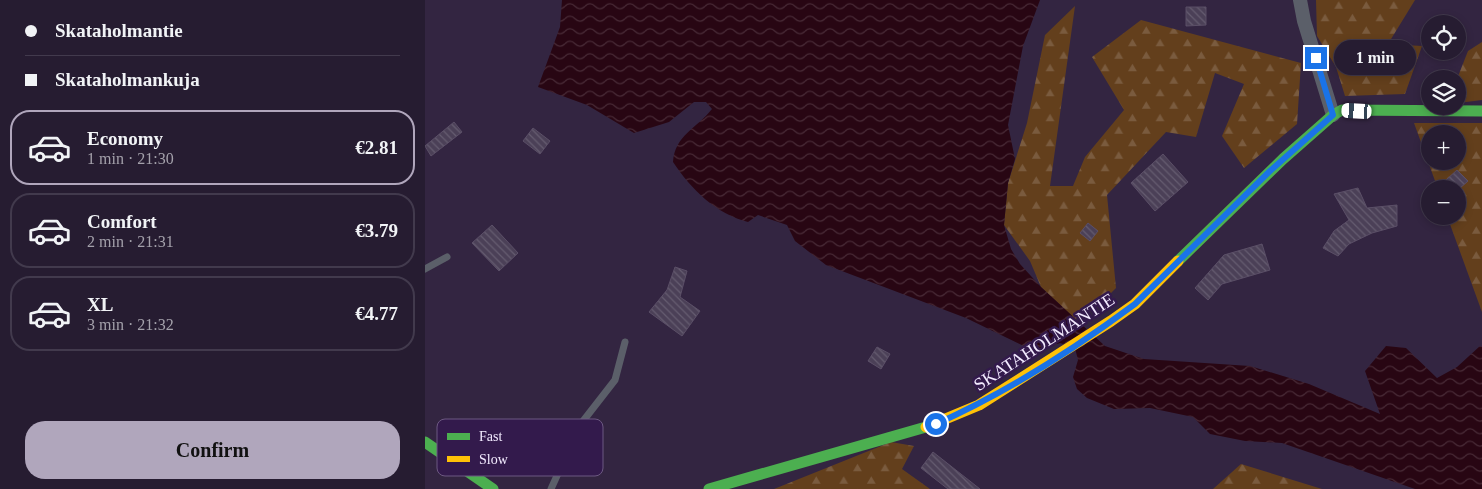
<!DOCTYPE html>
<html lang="en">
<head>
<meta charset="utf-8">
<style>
  :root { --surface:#261c31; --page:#32293d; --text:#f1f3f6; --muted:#a4a1ab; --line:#423a4d; --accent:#b0a6bc }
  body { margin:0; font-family:"Times New Roman",serif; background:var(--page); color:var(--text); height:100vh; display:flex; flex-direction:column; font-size:19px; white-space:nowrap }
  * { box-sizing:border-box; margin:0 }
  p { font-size:16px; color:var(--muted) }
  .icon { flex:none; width:28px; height:28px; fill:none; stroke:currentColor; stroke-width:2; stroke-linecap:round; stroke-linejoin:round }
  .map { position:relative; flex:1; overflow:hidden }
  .sheet { display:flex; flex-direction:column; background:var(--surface); width:425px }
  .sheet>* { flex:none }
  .guide { display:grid; align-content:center; height:110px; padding:0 25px; background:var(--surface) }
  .buttons { position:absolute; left:996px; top:15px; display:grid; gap:10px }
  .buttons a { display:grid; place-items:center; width:45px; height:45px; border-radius:50%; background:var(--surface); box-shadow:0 2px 8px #0003,0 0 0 1px var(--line); font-size:25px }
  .end { position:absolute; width:22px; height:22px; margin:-11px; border:6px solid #1a73e8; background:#fff; box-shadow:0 0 0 2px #fff }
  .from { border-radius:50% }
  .bubble { position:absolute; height:35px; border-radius:18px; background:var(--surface); box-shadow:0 2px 8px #0003,0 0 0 1px var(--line); font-size:16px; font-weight:700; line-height:35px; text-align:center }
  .car { position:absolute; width:15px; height:30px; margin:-15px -8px; border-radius:6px; box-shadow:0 0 4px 1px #0007; background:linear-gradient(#fff 24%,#345 0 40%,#fff 0 76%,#345 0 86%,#fff 0) }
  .guide b { display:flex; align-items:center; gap:18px; height:48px; font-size:19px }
  .guide b+b { border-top:1px solid var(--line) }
  .guide i { width:12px; height:12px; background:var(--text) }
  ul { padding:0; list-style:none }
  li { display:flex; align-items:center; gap:15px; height:75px; margin:0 10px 8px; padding:0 15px; border:2px solid var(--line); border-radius:20px }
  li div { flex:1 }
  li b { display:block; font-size:19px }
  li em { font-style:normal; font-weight:700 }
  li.current { border-color:var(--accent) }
  li>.icon { width:45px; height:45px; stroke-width:1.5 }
  .primary-button { display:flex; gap:10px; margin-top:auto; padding:10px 25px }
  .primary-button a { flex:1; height:58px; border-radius:20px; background:var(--accent); color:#111; font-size:20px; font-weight:700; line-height:58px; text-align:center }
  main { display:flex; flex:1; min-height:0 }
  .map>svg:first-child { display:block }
</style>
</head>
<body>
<main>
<section class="sheet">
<div class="guide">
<b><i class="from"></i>Skataholmantie</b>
<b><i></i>Skataholmankuja</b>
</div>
<ul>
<li class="current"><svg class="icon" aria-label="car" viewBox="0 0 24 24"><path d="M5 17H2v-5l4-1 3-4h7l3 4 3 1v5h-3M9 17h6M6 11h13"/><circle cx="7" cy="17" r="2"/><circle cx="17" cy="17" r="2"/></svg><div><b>Economy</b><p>1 min · 21:30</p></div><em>€2.81</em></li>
<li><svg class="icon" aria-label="car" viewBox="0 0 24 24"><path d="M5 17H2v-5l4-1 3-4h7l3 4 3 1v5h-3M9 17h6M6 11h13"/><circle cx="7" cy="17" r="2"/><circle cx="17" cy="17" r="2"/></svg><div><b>Comfort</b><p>2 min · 21:31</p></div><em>€3.79</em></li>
<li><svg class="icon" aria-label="car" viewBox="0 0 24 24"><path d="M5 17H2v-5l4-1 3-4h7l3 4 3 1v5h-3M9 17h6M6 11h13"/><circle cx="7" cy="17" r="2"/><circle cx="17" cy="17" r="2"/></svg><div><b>XL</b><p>3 min · 21:32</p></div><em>€4.77</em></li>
</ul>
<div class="primary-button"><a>Confirm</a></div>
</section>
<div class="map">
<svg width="1057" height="489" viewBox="0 0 1057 489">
  <defs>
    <pattern id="forest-firs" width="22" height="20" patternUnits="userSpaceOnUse" patternTransform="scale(1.25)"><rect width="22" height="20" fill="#633f1c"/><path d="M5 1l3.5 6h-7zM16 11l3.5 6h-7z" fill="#7a5b3e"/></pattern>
    <pattern id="water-waves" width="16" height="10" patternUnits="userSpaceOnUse" patternTransform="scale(1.25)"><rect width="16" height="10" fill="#280613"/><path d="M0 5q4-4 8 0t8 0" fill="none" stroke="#482a36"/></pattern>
    <pattern id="building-back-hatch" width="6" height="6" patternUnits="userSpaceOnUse" patternTransform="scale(1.25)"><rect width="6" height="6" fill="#4b4057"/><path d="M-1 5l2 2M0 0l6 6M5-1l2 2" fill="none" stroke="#655c70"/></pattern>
  </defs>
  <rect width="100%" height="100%" fill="#332541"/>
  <g fill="url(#forest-firs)" fill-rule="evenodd">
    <path d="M891,0H990L963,44L997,46L980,94L920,96L911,67L892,36Z"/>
    <path d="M650,6L625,186H648L660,157L699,110L667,57L716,20L876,63L872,124L819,168L797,136L819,84L790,73L771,137L741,132L682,195L691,288L672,307L650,319L616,287L605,261L579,225L583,183L602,123L620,35Z"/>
    <path d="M1057,42V100L1033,103L1032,79L1043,51Z"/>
    <path d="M989,123H1057V312L1022,216H1032V189H1013ZM1005,134H1032V161H1005Z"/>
    <path d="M466,442L489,446L477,469L505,489H349Z"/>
    <path d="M816,464L897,489H788Z"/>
  </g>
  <path fill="url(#water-waves)" d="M137,0H615L598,46L583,125L590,159L583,183L579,225L586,249L595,264L616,287L680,346L719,359L825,366L884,384L955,414L940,371L961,346L981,348L1012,378L1032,367L1055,346L1057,347V489H990L857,443L820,441L785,434L768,417L725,408L689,409L662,398L652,389L648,377L653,360L650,348L635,343L611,352L541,318L401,265L370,241L362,225L333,215L323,222C291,214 266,189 248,162C250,135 271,129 287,109L281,102H269L244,122L209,133L162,105L113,87L135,27Z"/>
  <g fill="url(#building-back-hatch)" stroke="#5b4f67">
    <path d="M761,7H781V25L761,26Z"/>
    <path d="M29,122L37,132L6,156L0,146Z"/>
    <path d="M108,128L125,141L115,154L98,141Z"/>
    <path d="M738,154L763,182L730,211L706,183Z"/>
    <path d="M1032,170L1043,181L1034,189H1011Z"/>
    <path d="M933,188L942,208L972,205V226L947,233L924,244L913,256L898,248L909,231L924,220L909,194Z"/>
    <path d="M663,223L673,231L665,241L655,233Z"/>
    <path d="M67,225L93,253L74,271L47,243Z"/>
    <path d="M837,244L845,270L797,284L783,300L770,288L799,255Z"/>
    <path d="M250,267L262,271L255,297L275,311L257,336L224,312L242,290Z"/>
    <path d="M452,347L465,354L456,369L443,361Z"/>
    <path d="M508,452L555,489H523L496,468Z"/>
  </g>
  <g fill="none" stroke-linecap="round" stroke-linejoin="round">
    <g stroke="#5b5f69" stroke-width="7">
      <path d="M0,269L22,257"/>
      <path d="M126,489L155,425L190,380L200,342"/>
    </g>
    <path stroke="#5b5f69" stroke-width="14" d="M875,0L879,21L908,115"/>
    <g stroke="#4caf50" stroke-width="11">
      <path d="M753,261L858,159L908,115L917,110L1057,111"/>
      <path d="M0,442L68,489"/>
      <path d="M284,489L501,427"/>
    </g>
    <path stroke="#ffc107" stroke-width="11" d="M501,427L554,405L686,321L710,304L753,261"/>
  </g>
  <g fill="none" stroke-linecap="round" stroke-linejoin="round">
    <path stroke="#1a73e8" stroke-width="6" d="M511,424C581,393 648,350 710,304L845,171L908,115L891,58"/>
  </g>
  <g text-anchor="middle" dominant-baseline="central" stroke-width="5" stroke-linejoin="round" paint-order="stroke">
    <g font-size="18" fill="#f3ebff" stroke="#331a4c">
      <text transform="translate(619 342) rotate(-33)">SKATAHOLMANTIE</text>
    </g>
  </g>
  <rect x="12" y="419" width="166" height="57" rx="8" fill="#331a4c" stroke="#6d5982" stroke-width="1"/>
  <rect x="22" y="433" width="23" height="7" fill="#4caf50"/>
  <rect x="22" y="456" width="23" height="6" fill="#ffc107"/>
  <g font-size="14" fill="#f3ebff">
    <text x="54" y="441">Fast</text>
    <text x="54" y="464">Slow</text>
  </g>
</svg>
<div class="buttons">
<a><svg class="icon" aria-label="locate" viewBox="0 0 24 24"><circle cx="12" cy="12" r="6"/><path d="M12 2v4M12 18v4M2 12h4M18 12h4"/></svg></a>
<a><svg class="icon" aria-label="layers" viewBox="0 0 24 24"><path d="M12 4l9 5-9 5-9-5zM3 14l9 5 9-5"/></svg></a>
<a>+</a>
<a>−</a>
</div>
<i class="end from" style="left:511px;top:424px"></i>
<i class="end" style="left:891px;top:58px"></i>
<div class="bubble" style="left:909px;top:40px;width:82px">1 min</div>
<i class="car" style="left:932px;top:111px;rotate:273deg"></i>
</div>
</main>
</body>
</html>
